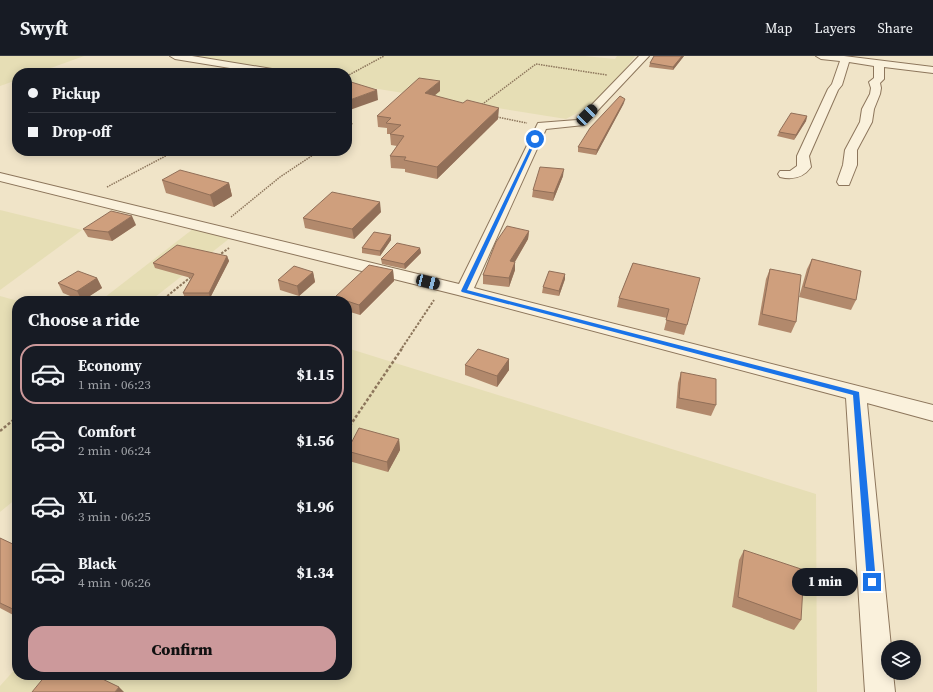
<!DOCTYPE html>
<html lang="en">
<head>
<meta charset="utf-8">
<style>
  :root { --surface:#171b24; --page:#20242c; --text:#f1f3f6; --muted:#9ea1a6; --line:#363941; --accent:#cc999b }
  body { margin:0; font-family:"Source Serif 4",serif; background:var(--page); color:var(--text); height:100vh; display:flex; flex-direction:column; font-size:15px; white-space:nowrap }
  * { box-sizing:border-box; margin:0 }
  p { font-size:13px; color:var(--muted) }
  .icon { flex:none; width:22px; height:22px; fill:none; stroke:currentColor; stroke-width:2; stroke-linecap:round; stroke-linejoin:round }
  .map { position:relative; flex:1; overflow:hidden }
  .sheet { position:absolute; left:12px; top:240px; width:340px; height:384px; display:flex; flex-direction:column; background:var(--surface); border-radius:16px; box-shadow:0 2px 10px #0003 }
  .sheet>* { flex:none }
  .guide { position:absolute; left:12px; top:12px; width:340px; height:88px; border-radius:16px; box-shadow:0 2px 10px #0003; display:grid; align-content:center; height:88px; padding:0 16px; background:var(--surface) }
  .tools { position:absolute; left:881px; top:584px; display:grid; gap:8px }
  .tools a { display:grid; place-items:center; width:40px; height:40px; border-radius:50%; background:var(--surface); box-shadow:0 2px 10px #0003; font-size:20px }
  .end { position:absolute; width:18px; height:18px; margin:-9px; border:5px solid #1a73e8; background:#fff; box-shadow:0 0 0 2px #fff }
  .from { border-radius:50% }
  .bubble { position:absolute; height:28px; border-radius:14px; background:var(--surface); box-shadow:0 2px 10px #0003; font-size:13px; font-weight:800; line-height:28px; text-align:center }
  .car { position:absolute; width:12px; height:24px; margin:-12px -6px; border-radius:5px; box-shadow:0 0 3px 1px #0007; background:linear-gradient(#222 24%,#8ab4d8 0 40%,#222 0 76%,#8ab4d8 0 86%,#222 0) }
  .guide b { display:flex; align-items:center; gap:14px; height:38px; font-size:15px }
  .guide b+b { border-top:1px solid var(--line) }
  .guide i { width:10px; height:10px; background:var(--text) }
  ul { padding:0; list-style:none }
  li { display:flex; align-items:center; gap:12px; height:60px; margin:0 8px 6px; padding:0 8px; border:2px solid transparent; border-radius:16px }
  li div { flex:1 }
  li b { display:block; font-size:15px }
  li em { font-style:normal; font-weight:800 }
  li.active { border-color:var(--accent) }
  li>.icon { width:36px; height:36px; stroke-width:1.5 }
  h2 { padding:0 16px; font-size:18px; line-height:48px }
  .primary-button { display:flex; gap:8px; margin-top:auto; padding:8px 16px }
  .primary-button a { flex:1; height:46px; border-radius:16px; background:var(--accent); color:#111; font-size:16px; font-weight:800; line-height:46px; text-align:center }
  header { display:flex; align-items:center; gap:24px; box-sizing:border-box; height:56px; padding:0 20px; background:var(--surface); border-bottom:1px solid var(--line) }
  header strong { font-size:19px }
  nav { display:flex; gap:22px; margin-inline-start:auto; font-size:14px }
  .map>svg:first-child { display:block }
</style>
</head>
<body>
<header>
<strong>Swyft</strong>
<nav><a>Map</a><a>Layers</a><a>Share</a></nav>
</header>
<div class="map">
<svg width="933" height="636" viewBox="0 0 933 636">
  <rect width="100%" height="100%" fill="#f0e4c8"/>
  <g fill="#e6deb5">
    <path d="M0,0H84L37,17H17V24L0,30Z"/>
    <path d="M175,0H584L615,3L617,0H635L603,43L566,63L347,28V17H278Z"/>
    <path d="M0,154L82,174L0,234Z"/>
    <path d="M193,173L230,182L150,245H100Z"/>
    <path d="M0,240L18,245H17V442L0,456Z"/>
    <path d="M347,292L816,438L817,636H0V630L17,611V619H347Z"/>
  </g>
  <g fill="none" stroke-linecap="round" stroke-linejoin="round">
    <g stroke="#8d765c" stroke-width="2">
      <g id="minor">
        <path d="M170,0H192L278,14L283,17H260L175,3Z"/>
        <path d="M639,0H649L584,69L546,73L474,232L933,349V365L867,347L891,591H888V617H893L895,636H865L846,342L458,239L0,125V117L459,228L538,67L577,64Z"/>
        <path d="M816,0H844L933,11V17L884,11V23L880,27L881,32L880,38L874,53L872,66L857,94V109L849,129H839L837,126L843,109L845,94L860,66L862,53L870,38L871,32L869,26L874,22V10L849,6L842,29L838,34L809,100L811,111C803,122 793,124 780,121L778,118L780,115H790L797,110V100L828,33L832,28L840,5L821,3Z"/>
      </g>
    </g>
    <g stroke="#8d765c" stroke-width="1.5" stroke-dasharray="1.5 1" stroke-linecap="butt">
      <path d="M347,20L384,0"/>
      <path d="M480,50L536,8L607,19"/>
      <path d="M497,61L527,67"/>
      <path d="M347,71L353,67"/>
      <path d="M107,131L175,95"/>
      <path d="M231,161L280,121L319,95"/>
    </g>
    <g stroke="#8d765c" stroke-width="2" stroke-dasharray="2.5 1.5" stroke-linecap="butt">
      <path d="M218,200L229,192"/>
      <path d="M161,245L192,220"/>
      <path d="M402,292L434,244"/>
    </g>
    <g stroke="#8d765c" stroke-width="2.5" stroke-dasharray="3 2" stroke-linecap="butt">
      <path d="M347,374L403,291"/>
      <path d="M0,375L17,361"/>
    </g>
    <use href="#minor" fill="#faf1dc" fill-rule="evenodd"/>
  </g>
  <g fill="#b2896c">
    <path d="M654,0H684L673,14L649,11L650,7Z"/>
    <path d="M440,35L435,39L498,63L437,123L405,116V113L391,112L390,100L397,90L391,89L390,78H387V72L378,71L377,60Z"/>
    <path d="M624,47L596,99L578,96V91Z"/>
    <path d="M807,60L806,65L794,84L777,80L779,76Z"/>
    <path d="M563,120L553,145L532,141L533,134Z"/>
    <path d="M162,124L229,127L232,140L214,151L166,137Z"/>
    <path d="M381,156L354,183L305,172L303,162Z"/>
    <path d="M136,169L112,185L88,181L83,173Z"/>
    <path d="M529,175L528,183L515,206V214L509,231L483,228V219Z"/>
    <path d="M391,179V184L380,200L362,197V192Z"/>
    <path d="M420,192L421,197L405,213L382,208L381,203Z"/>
    <path d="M227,200L229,205L210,242H185L183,237L191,222L155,212L153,207Z"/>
    <path d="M812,203L856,244L851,254L799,241L807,213Z"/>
    <path d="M633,207L687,269L684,279L664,274L667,262L617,251L619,242Z"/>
    <path d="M770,213L796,266L791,277L758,269L766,223Z"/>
    <path d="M393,214L394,225L360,259L347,255V245H335V241Z"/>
    <path d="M313,216L315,226L299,240L280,234L278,224Z"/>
    <path d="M565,218V223L559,240L542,237L543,231Z"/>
    <path d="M97,222L102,232L82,245L63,237L58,227Z"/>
    <path d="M509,303V314L497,331L465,319V309Z"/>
    <path d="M681,316L716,349L711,360L676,352L678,327Z"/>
    <path d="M399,383L400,394L388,416L349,405L347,395Z"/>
    <path d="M0,482L17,490V561L0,552Z"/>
    <path d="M744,494L801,564L794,574L732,551L739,504Z"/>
  </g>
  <g fill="#916f58">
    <path d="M682,0H684L673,14V11Z"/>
    <path d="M440,25V35L425,47V37Z"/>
    <path d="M377,34L378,44L347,55V45Z"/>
    <path d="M625,43L624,47L596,99L597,94Z"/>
    <path d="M499,52L498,63L437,123V111Z"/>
    <path d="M807,60L806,65L794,84L796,79Z"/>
    <path d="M564,113L563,120L553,145L554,137Z"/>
    <path d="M229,127L232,140L214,151L210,139Z"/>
    <path d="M380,146L381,156L354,183L352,173Z"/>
    <path d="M132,160L136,169L112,185L108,176Z"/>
    <path d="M529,175L528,183L510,214V205Z"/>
    <path d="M391,179V184L380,200V195Z"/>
    <path d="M420,192L421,197L405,213L404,208Z"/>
    <path d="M227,200L229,205L210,242L209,237Z"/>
    <path d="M515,206V214L509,231V222Z"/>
    <path d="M393,214L394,225L360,259L359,249Z"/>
    <path d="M313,216L315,226L299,240L297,230Z"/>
    <path d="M565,218V223L559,240V235Z"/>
    <path d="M97,222L102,232L82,245L77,235Z"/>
    <path d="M509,303V314L497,331V320Z"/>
    <path d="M399,383L400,394L388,416L387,406Z"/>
    <path d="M119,631L124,636H115Z"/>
  </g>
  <g fill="#cf9f7d" stroke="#916f58">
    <path d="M654,0H682L673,11L650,7Z"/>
    <path d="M289,14L298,17H282Z"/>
    <path d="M419,22L440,25L425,37L463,47L467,44L499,52L437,111L404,104L406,101L390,100L404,80L390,78L401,69L386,67L391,62L377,60Z"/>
    <path d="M351,26L377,34L347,45V28Z"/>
    <path d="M620,40L625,43L597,94L578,91L590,72Z"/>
    <path d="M791,57L807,60L796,79L779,76Z"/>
    <path d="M540,111L564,113L554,137L533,134Z"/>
    <path d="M180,114L229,127L210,139L162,124Z"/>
    <path d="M332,136L380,146L352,173L303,162Z"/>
    <path d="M111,155L132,160L108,176L83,173Z"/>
    <path d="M507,170L529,175L510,205L515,206L509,222L483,219L496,186Z"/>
    <path d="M374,176L391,179L380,195L362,192Z"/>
    <path d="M397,187L420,192L404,208L381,203Z"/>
    <path d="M177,189L227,200L209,237H183L194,218L153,207Z"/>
    <path d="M812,203L861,215L856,244L804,231Z"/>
    <path d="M633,207L700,222L687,269L666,264L669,253L619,242Z"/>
    <path d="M369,209L393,214L359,249L335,241Z"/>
    <path d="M294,210L313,216L297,230L278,224Z"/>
    <path d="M770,213L801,219L796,266L762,258Z"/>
    <path d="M78,215L97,222L77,235L58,227Z"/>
    <path d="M549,215L565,218L559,235L543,231Z"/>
    <path d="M478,293L509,303L497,320L465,309Z"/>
    <path d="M681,316L716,323V349L679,342Z"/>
    <path d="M359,372L399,383L387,406L347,395Z"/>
    <path d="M0,482L17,490V555L0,547Z"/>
    <path d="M744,494L804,514L801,564L738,541Z"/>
    <path d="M46,619H94L119,631L115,636H32Z"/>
  </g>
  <path fill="#1a73e8" d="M534,83H537L467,234L859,336L876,526L875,529L872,530L868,529L867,526L853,339L462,236L461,235Z"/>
</svg>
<div class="tools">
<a><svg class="icon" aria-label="layers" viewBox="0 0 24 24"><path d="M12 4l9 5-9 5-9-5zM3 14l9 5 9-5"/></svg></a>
</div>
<i class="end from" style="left:535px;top:83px"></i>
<i class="end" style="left:872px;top:526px"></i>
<div class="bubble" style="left:792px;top:512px;width:66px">1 min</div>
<i class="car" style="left:587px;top:59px;rotate:45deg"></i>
<i class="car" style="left:428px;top:226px;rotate:104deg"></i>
<div class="guide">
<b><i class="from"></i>Pickup</b>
<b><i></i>Drop-off</b>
</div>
<section class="sheet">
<h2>Choose a ride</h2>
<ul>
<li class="active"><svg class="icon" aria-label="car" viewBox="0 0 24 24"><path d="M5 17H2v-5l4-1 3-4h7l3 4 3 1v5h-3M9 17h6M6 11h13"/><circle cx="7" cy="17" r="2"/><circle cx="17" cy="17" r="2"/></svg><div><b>Economy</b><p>1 min · 06:23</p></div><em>$1.15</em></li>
<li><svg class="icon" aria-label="car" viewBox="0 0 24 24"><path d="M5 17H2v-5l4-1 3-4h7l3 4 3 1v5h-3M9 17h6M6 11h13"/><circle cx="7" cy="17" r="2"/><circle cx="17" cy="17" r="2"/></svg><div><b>Comfort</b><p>2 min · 06:24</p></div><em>$1.56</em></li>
<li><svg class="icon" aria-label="car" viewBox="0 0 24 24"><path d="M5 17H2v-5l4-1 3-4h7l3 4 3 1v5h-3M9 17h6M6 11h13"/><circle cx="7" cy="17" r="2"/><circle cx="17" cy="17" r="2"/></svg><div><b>XL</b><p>3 min · 06:25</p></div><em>$1.96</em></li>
<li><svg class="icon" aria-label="car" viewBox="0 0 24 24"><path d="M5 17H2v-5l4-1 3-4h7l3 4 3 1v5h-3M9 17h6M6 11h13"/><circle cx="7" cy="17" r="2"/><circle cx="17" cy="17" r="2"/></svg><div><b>Black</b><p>4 min · 06:26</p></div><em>$1.34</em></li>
</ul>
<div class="primary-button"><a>Confirm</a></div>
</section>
</div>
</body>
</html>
